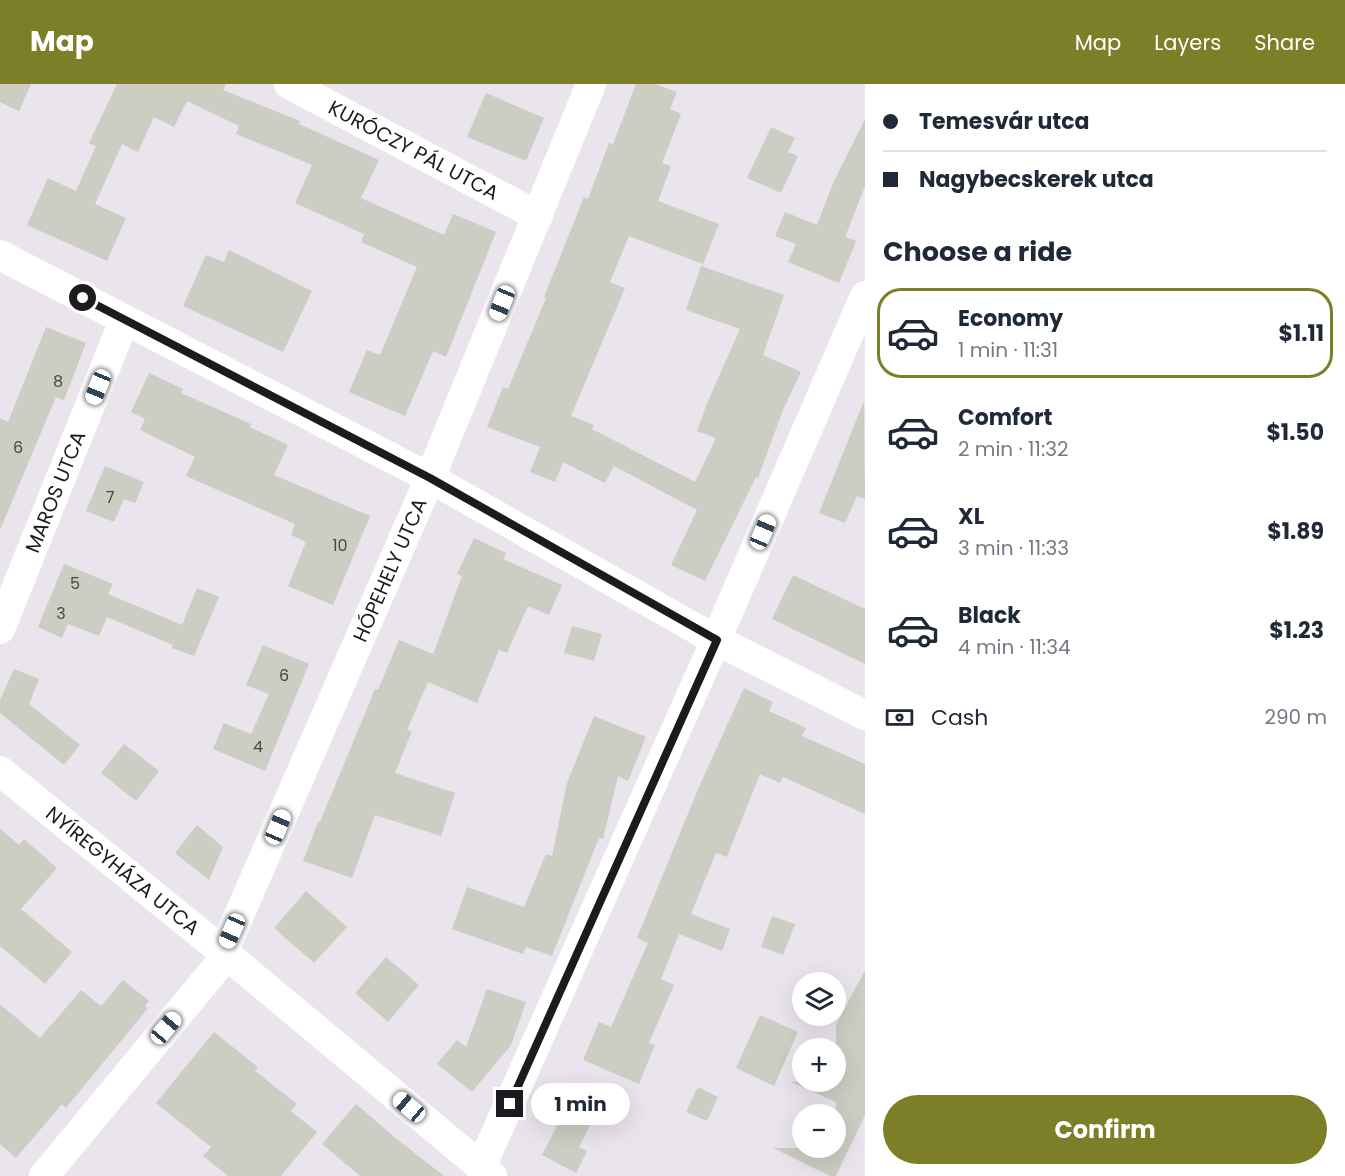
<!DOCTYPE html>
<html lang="en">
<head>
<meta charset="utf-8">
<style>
  :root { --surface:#fff; --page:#f6f6f7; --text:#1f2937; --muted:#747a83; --line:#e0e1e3; --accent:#7d7f28 }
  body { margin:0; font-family:Poppins,sans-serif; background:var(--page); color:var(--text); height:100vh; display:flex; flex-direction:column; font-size:22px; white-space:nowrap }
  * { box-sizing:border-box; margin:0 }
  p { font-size:20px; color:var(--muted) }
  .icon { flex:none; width:33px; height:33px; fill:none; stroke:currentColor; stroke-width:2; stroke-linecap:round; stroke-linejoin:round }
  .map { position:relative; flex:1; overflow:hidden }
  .details { display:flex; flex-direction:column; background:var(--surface); width:480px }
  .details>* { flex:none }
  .hud { display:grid; align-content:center; height:132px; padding:0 18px; background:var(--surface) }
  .buttons { position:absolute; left:792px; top:888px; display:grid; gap:12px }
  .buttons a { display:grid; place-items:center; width:54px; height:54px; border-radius:50%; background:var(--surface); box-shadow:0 6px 24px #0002; font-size:30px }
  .end { position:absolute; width:27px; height:27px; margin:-14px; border:8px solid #1c1a1e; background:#fff; box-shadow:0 0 0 3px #fff }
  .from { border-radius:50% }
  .bubble { position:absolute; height:42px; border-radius:21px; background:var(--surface); box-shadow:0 6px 24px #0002; font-size:20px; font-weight:700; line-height:42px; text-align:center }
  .car { position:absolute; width:18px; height:36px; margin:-18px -9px; border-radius:8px; box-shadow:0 0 4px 2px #0007; background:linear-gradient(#fff 24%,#345 0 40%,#fff 0 76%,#345 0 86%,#fff 0) }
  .hud b { display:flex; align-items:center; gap:21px; height:57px; font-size:22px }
  .hud b+b { border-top:2px solid var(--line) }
  .hud i { width:15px; height:15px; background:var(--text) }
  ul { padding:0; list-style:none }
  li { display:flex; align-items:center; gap:18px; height:90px; margin:0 12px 9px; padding:0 6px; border:3px solid transparent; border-radius:24px }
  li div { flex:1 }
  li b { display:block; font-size:22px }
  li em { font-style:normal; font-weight:700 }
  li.active { border-color:var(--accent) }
  li>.icon { width:54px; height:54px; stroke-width:1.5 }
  h2 { padding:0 18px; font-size:27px; line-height:72px }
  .pay { display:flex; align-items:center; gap:15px; height:66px; padding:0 18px; font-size:22px }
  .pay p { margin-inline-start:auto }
  .action { display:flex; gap:12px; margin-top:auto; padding:12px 18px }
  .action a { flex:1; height:69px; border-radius:36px; background:var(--accent); color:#fff; font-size:24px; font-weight:700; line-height:69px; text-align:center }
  header { display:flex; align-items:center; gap:36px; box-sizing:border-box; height:84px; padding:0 30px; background:var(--accent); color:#fff }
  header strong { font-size:28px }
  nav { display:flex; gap:33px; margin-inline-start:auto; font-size:21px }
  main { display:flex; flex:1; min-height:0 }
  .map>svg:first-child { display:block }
</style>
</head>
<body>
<header>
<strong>Map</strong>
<nav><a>Map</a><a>Layers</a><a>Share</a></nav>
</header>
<main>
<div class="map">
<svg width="865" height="1092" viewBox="0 0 865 1092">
  <rect width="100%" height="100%" fill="#eae4ed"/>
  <g fill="#cccdc3">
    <path d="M0,0H31L19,27L0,18Z"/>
    <path d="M117,0H226L223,6L300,37L299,40L379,76L361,114L444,151L453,130L496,148L446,273L433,267L405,332L349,308L367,266L380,271L417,183L361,158L364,150L295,119L312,81L236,50L239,42L187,17L174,43L154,33L138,68L122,60L95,120L126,134L107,177L27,141L48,94L76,107L96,62L89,59Z"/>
    <path d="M636,0H655L677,8L670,25L681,30L662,79L671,82L658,117L719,140L703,180L629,152L610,198L625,204L571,332L594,341L592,345L695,398L716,354L697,347L708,317L740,245L686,226L701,182L784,211L763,271L801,288L783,326L758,394L756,393L705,497L671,481L697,426L614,382L605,399L563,378L555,398L530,388L540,363L487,343L503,303L508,305L546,214L544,213L584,113L588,115L609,59L613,60Z"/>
    <path d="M486,9L544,34L526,77L467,53Z"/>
    <path d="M865,35V102L845,153L856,157L839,199L788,178L796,160L775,152L785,128L817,141L833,99Z"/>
    <path d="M771,43L795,54L788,68L798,72L781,109L747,94Z"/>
    <path d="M229,166L312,207L283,268L183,222L206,171L224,178Z"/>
    <path d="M46,243L86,259L64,316L56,313L0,446V334L8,338Z"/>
    <path d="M149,289L183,305L181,309L251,340L250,343L288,361L274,391L370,432L333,521L288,502L306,458L291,451L295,440L186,392L195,373L140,346L145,335L131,328Z"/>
    <path d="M864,317L865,415L857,412L845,439L819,429Z"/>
    <path d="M105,382L144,398L135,419L124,415L114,438L86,427Z"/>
    <path d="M474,454L506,469L503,475L562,501L549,531L528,522L507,569L499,566L477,619L428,598L407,646L412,647L395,689L455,709L441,752L375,731L352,794L303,777L318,738H320L375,605L378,606L399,556L433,570L462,492L457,490Z"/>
    <path d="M64,480L113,500L108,510L182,541L197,504L219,513L194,572L172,564L173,561L107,533L99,552L68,540L62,554L38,543Z"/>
    <path d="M793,491L865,525V580L772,535Z"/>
    <path d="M572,542L602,550L594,577L564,569Z"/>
    <path d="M263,561L309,580L265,687L213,665L224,639L251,650L269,610L246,601Z"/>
    <path d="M14,585L39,595L29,620L80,661L64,681L0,629V616Z"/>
    <path d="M744,604L773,618L769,627L806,644L802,652L865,680V730L783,693L780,699L760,690L727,773L716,769L691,830L730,845L722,867L679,850L661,895L674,901L649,959L655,961L639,1000L583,976L599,938L611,943L648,859L637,854L698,705Z"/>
    <path d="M594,632L646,653L628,697L618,692L603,755L599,754L552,872L526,863L523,870L452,845L467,803L524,823L546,770L552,772L567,699Z"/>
    <path d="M124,660L159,687L136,717L101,689Z"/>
    <path d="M197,741L223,763L209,796L175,769Z"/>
    <path d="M0,745L19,761L24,755L57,784L21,825L72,868L45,900L0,862Z"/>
    <path d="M306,807L347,843L314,879L274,844Z"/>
    <path d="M772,832L795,840L783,871L761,863Z"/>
    <path d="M386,873L419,901L388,938L355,909Z"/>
    <path d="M865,886V1031L836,1092H830L773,1064H836V1018L791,998H836V941Z"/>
    <path d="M123,896L149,917L145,922L148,924L66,1024L62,1020L16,1074L0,1060V920L40,954L81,906L101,922Z"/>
    <path d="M487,905L526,918L511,961L472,1008L437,980L457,956L466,963Z"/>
    <path d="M760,931L798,948L774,1002L736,984Z"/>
    <path d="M214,948L258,983L255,987L297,1020L291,1027L317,1048L281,1092H228L203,1072L211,1063L156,1019Z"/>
    <path d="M698,1003L718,1013L707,1037L686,1028Z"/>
    <path d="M356,1020L398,1056L444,1092H360L322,1060Z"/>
    <path d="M566,1024L592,1037L579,1063L587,1067L576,1089L542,1071Z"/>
  </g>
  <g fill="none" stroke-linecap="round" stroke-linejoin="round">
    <g stroke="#fff" stroke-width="30">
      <path id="s1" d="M289,0L538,132"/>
      <path d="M0,171L430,394L716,556L865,631"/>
      <path id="s2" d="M0,545L124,237"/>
      <path id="s3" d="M0,687L227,871L492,1092"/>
      <path id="s4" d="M223,868L430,394L591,0"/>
      <path d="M481,1083L716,556L865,212"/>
      <path d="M44,1092L227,871"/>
    </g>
  </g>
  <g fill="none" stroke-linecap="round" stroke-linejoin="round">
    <path stroke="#1c1a1e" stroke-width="8" d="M83,214L430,394L717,556L510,1020"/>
  </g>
  <g text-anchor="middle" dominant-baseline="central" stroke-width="4.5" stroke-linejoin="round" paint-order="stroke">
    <g font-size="16" fill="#484747">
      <text x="58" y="297">8</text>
      <text x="18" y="363">6</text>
      <text x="110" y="413">7</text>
      <text x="340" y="461">10</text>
      <text x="75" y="499">5</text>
      <text x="61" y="529">3</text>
      <text x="284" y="591">6</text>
      <text x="258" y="662">4</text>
    </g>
    <g font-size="20" fill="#1c1a1e" stroke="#fff">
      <text stroke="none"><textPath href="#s1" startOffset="141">KURÓCZY PÁL UTCA</textPath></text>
      <text stroke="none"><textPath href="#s2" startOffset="148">MAROS UTCA</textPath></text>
      <text stroke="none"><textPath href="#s4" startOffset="417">HÓPEHELY UTCA</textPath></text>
      <text stroke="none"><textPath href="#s3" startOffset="158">NYÍREGYHÁZA UTCA</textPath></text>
    </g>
  </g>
</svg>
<div class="buttons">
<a><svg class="icon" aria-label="layers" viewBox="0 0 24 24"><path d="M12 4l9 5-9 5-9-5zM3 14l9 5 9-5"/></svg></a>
<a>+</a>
<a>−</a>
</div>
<i class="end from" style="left:83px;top:214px"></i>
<i class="end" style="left:510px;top:1020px"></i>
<div class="bubble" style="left:531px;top:999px;width:99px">1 min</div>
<i class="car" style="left:502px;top:219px;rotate:202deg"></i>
<i class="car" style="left:98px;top:303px;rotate:202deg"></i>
<i class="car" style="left:763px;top:448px;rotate:23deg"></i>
<i class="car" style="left:278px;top:743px;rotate:23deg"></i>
<i class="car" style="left:232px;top:847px;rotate:204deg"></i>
<i class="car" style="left:166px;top:944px;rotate:40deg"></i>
<i class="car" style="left:409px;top:1023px;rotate:310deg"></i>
</div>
<section class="details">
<div class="hud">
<b><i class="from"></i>Temesvár utca</b>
<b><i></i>Nagybecskerek utca</b>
</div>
<h2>Choose a ride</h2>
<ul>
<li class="active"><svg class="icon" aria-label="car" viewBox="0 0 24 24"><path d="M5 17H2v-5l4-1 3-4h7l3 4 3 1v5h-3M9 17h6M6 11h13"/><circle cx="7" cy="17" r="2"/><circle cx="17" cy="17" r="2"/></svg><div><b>Economy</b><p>1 min · 11:31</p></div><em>$1.11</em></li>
<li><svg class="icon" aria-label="car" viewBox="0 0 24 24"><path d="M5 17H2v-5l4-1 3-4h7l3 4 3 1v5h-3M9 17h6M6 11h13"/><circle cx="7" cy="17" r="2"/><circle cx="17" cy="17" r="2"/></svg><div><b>Comfort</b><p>2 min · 11:32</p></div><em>$1.50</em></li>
<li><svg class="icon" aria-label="car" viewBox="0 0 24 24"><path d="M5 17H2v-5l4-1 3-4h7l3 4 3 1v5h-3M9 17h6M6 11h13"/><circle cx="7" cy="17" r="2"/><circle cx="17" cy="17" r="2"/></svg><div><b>XL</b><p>3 min · 11:33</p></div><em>$1.89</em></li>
<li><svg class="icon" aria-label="car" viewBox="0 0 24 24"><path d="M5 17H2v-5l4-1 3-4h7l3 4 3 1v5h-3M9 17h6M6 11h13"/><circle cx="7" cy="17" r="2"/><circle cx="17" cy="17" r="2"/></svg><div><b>Black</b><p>4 min · 11:34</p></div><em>$1.23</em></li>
</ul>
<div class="pay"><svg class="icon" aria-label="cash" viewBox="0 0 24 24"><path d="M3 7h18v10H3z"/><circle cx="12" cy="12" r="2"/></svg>Cash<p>290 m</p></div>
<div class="action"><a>Confirm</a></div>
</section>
</main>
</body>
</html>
